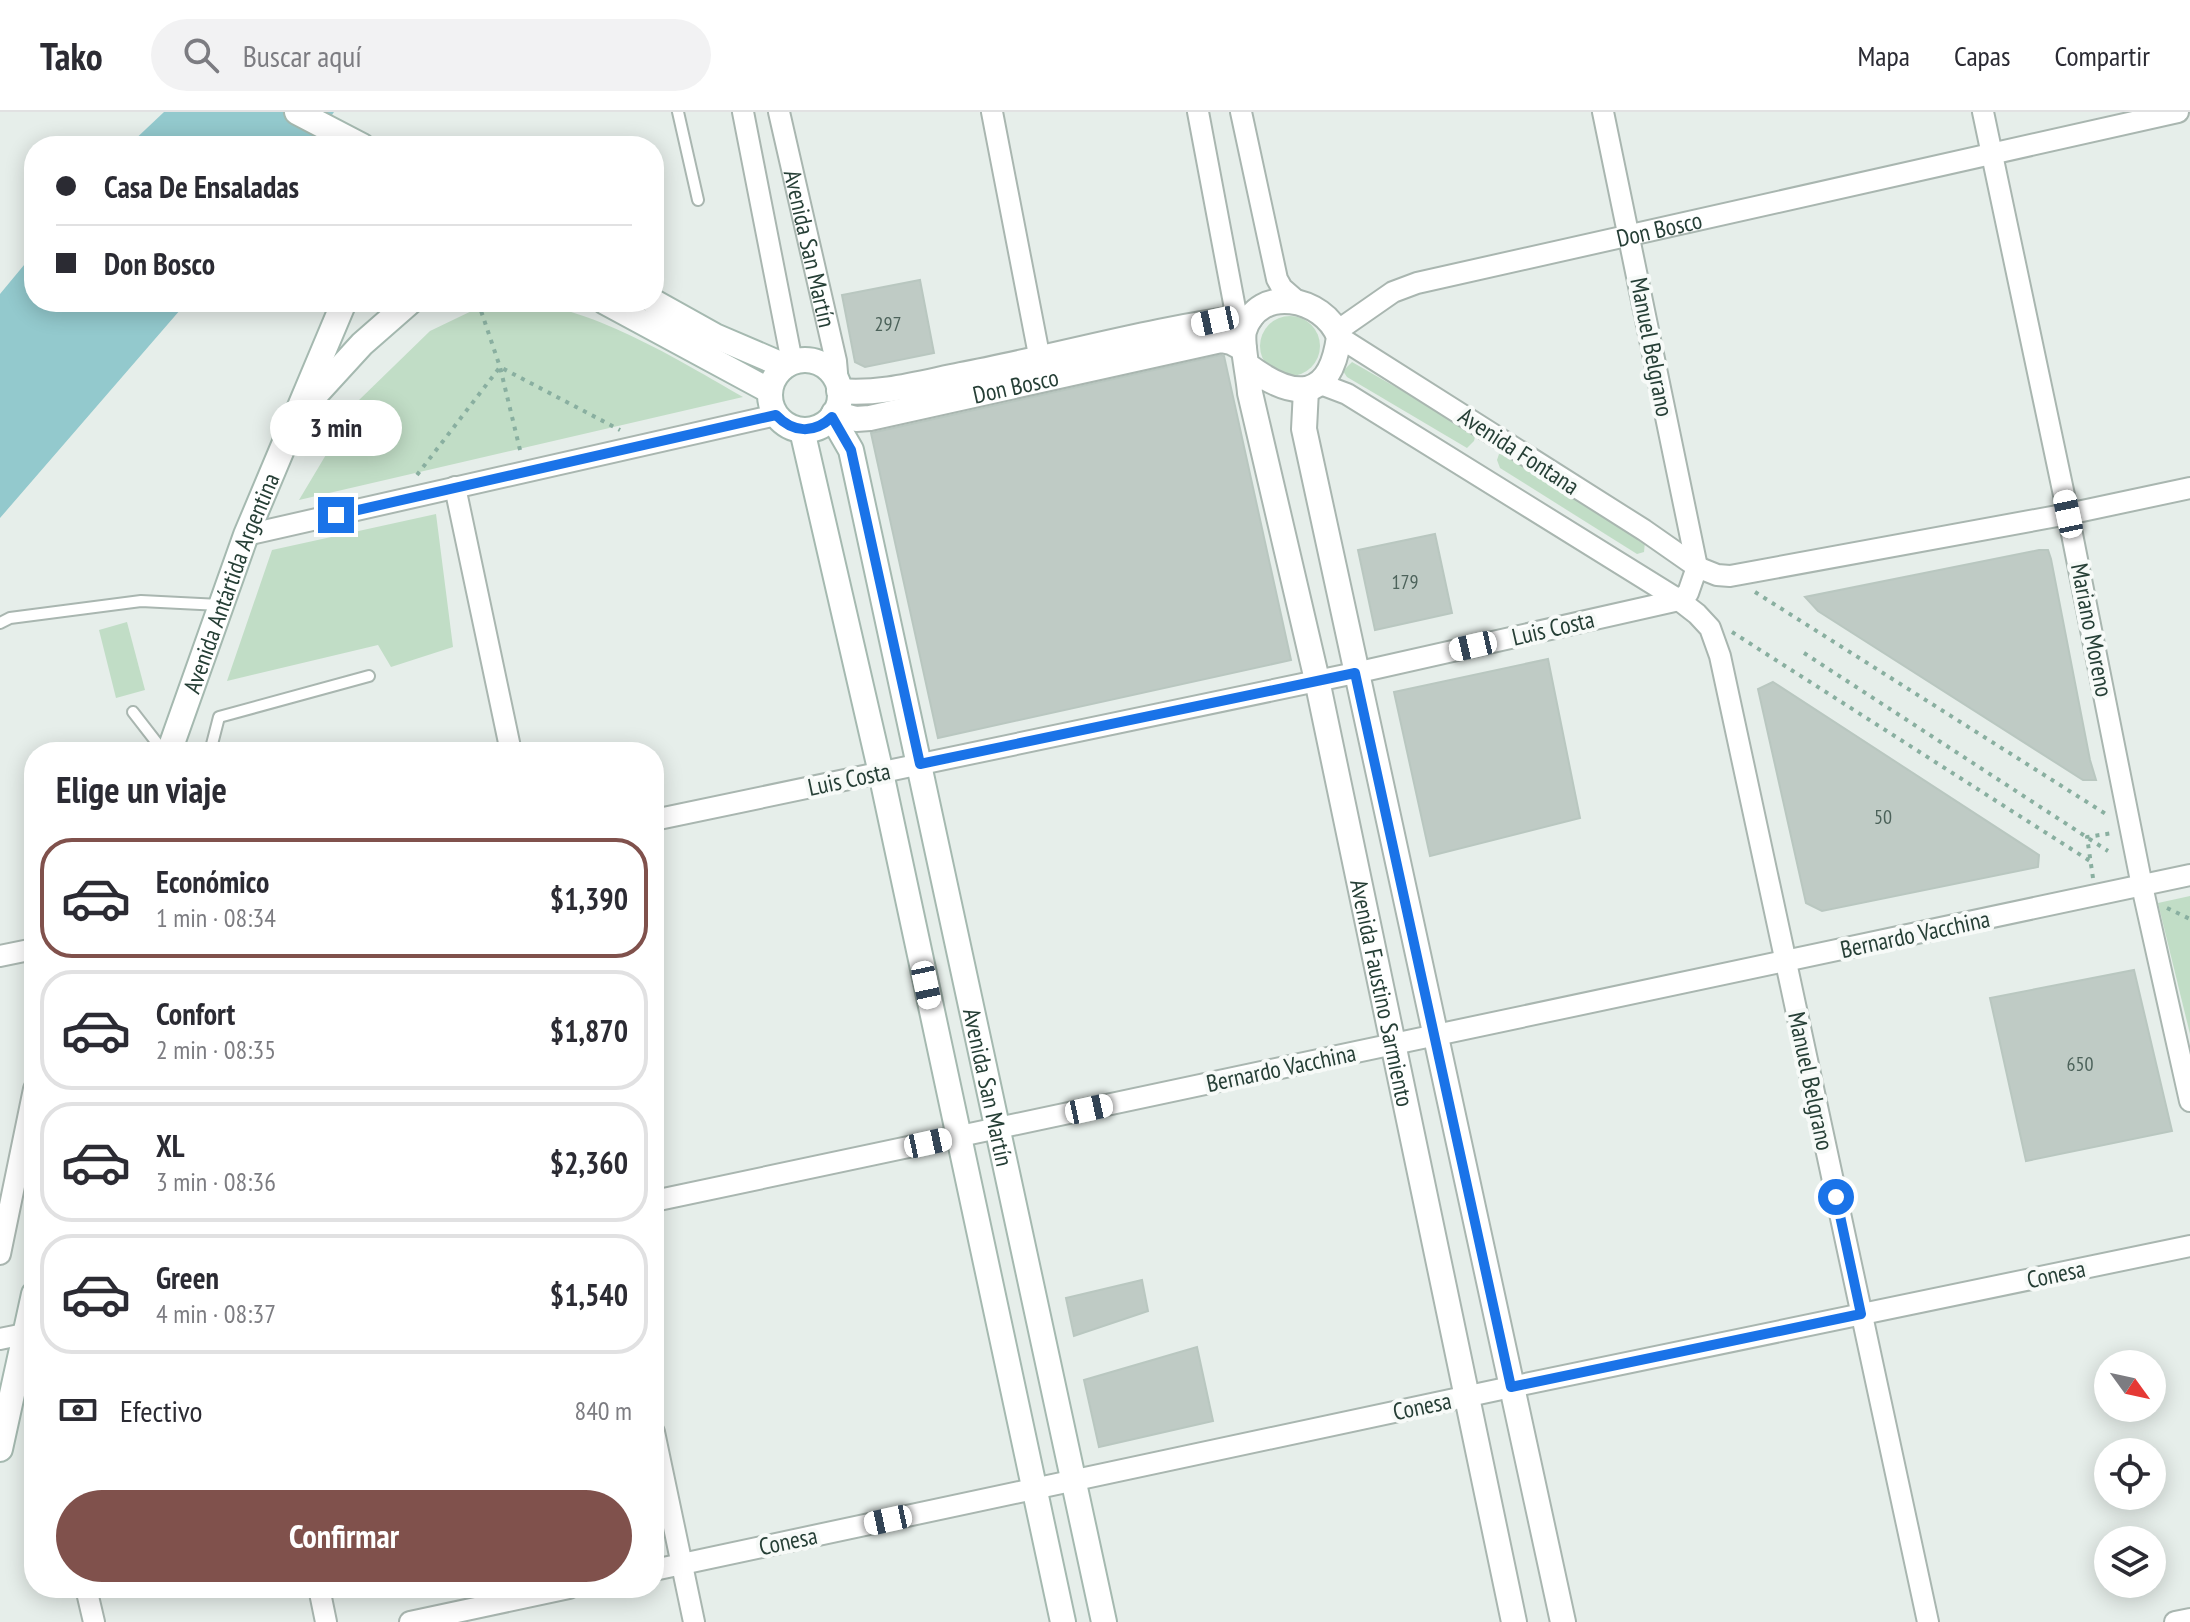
<!DOCTYPE html>
<html lang="es">
<head>
<meta charset="utf-8">
<style>
  :root { --surface:#fff; --page:#f2f2f3; --text:#2b2b33; --muted:#7c7c81; --line:#e1e1e2; --accent:#80514c }
  body { margin:0; font-family:"PT Sans Narrow",sans-serif; background:var(--page); color:var(--text); height:100vh; display:flex; flex-direction:column; font-size:30px; white-space:nowrap }
  * { box-sizing:border-box; margin:0 }
  p { font-size:26px; color:var(--muted) }
  .icon { flex:none; width:44px; height:44px; fill:none; stroke:currentColor; stroke-width:2; stroke-linecap:round; stroke-linejoin:round }
  .map { position:relative; flex:1; overflow:hidden }
  .panel { position:absolute; left:24px; top:630px; width:640px; height:856px; display:flex; flex-direction:column; background:var(--surface); border-radius:32px; box-shadow:0 4px 20px #0003 }
  .panel>* { flex:none }
  .guide { position:absolute; left:24px; top:24px; width:640px; height:176px; border-radius:32px; box-shadow:0 4px 20px #0003; display:grid; align-content:center; height:176px; padding:0 32px; background:var(--surface) }
  .needle { width:52px; rotate:123deg }
  .tools { position:absolute; left:2094px; top:1238px; display:grid; gap:16px }
  .tools a { display:grid; place-items:center; width:72px; height:72px; border-radius:50%; background:var(--surface); box-shadow:0 4px 20px #0003; font-size:40px }
  .end { position:absolute; width:36px; height:36px; margin:-18px; border:10px solid #1a73e8; background:#fff; box-shadow:0 0 0 4px #fff }
  .from { border-radius:50% }
  .bubble { position:absolute; height:56px; border-radius:28px; background:var(--surface); box-shadow:0 4px 20px #0003; font-size:26px; font-weight:700; line-height:56px; text-align:center }
  .car { position:absolute; width:24px; height:48px; margin:-24px -12px; border-radius:10px; box-shadow:0 0 6px 2px #0007; background:linear-gradient(#fff 24%,#345 0 40%,#fff 0 76%,#345 0 86%,#fff 0) }
  .guide b { display:flex; align-items:center; gap:28px; height:76px; font-size:30px }
  .guide b+b { border-top:2px solid var(--line) }
  .guide i { width:20px; height:20px; background:var(--text) }
  ul { padding:0; list-style:none }
  li { display:flex; align-items:center; gap:24px; height:120px; margin:0 16px 12px; padding:0 16px; border:4px solid var(--line); border-radius:32px }
  li div { flex:1 }
  li b { display:block; font-size:30px }
  li em { font-style:normal; font-weight:700 }
  li.selected { border-color:var(--accent) }
  li>.icon { width:72px; height:72px; stroke-width:1.5 }
  h2 { padding:0 32px; font-size:36px; line-height:96px }
  .pay { display:flex; align-items:center; gap:20px; height:88px; padding:0 32px; font-size:30px }
  .pay p { margin-inline-start:auto }
  .button { display:flex; gap:16px; margin-top:auto; padding:16px 32px }
  .button a { flex:1; height:92px; border-radius:48px; background:var(--accent); color:#fff; font-size:32px; font-weight:700; line-height:92px; text-align:center }
  header { display:flex; align-items:center; gap:48px; box-sizing:border-box; height:112px; padding:0 40px; background:var(--surface); border-bottom:2px solid var(--line) }
  header strong { font-size:38px }
  nav { display:flex; gap:44px; margin-inline-start:auto; font-size:28px }
  .search { width:560px; height:72px; background:var(--page); display:flex; align-items:center; gap:20px; box-sizing:border-box; padding:0 28px; border-radius:44px; color:var(--muted); font-size:30px }
  .map>svg:first-child { display:block }
</style>
</head>
<body>
<header>
<strong>Tako</strong>
<div class="search"><svg class="icon" aria-label="search" viewBox="0 0 24 24"><circle cx="10" cy="10" r="6"/><path d="M15 15l6 6"/></svg>Buscar aquí</div>
<nav><a>Mapa</a><a>Capas</a><a>Compartir</a></nav>
</header>
<div class="map">
<svg width="2190" height="1510" viewBox="0 0 2190 1510">
  <rect width="100%" height="100%" fill="#e6eeea"/>
  <g fill="#c1ddc6">
    <path d="M512,190C586,190 680,249 743,285L299,388L358,289L430,219L482,194Z"/>
    <circle cx="1290" cy="234" r="30"/>
    <path d="M1352,250L1476,321L1474,329L1467,336L1347,265L1343,259Z"/>
    <path d="M1499,342H1507L1645,430L1644,440L1637,442L1500,356L1497,348Z"/>
    <path d="M436,402L453,535L391,555L378,533L227,569L272,438Z"/>
    <path d="M127,510L145,578L116,586L99,518Z"/>
    <path d="M2190,784V922L2158,791Z"/>
  </g>
  <g fill="#93c9cd">
    <path d="M164,0H334L311,34H128Z"/>
    <path d="M34,141V190H187L0,406V182Z"/>
  </g>
  <g fill="#bfcbc5" stroke="#b9c7c0" stroke-width="2">
    <path d="M920,168L934,241L865,255L855,250L842,183Z"/>
    <path d="M1221,243L1224,244L1291,548L938,626L871,321Z"/>
    <path d="M1435,422L1452,501L1375,518L1358,438Z"/>
    <path d="M2039,438H2048L2051,447L2090,648L2096,668H2083L1818,499L1805,485Z"/>
    <path d="M1548,547L1580,706L1430,744L1394,580Z"/>
    <path d="M1773,570L2039,743L2038,755L1822,799L1806,791L1758,577Z"/>
    <path d="M2134,858L2172,1019L2026,1049L1990,886Z"/>
    <path d="M1142,1168L1148,1199L1074,1224L1066,1186Z"/>
    <path d="M1197,1235L1213,1309L1099,1335L1084,1268Z"/>
  </g>
  <g fill="none" stroke-linecap="round" stroke-linejoin="round">
    <g stroke="#a9b6b0" stroke-width="14">
      <g id="service">
        <path d="M678,0L698,88"/>
        <path d="M0,511L10,506L141,489L220,493"/>
        <path d="M133,600L164,640"/>
        <path d="M210,640L219,605L369,564"/>
      </g>
    </g>
    <g stroke="#a9b6b0" stroke-width="24">
      <g id="minor">
        <path d="M743,0L792,250"/>
        <path id="s1" d="M779,0L836,249L838,272"/>
        <path d="M992,0L1040,248"/>
        <path d="M1198,0L1237,207L1242,219"/>
        <path d="M1241,0L1277,167L1282,176L1297,189"/>
        <path d="M1983,0L2068,402L2142,774L2190,989"/>
        <path id="s2" d="M1337,219L1393,180L1417,171L2178,0"/>
        <path d="M1339,225L1644,418L1697,455L1717,463L1730,464L2068,402L2190,376"/>
        <path d="M1318,271L1347,282L1679,488L1697,502L1710,516L1720,544L1928,1510"/>
        <path d="M455,375L511,640"/>
        <path d="M246,423L776,303"/>
        <path d="M654,708L1355,561L1679,488L1688,481L1697,455L1603,0"/>
        <path d="M0,844L34,837"/>
        <path d="M654,1089L2190,763"/>
        <path d="M0,1142L34,977"/>
        <path d="M0,1227L34,1220"/>
        <path d="M654,1320L694,1510"/>
        <path d="M654,1458L1511,1275L2190,1134"/>
        <path d="M86,1476L94,1510"/>
        <path d="M319,1476L326,1510"/>
        <path d="M410,1510L569,1476"/>
        <path d="M2175,1510L2190,1507"/>
      </g>
    </g>
    <g stroke="#a9b6b0" stroke-width="28">
      <g id="tertiary">
        <path id="s3" d="M1248,254C1294,288 1330,290 1339,225C1324,185 1258,172 1244,219C1241,231 1249,265 1250,281L1317,568L1514,1510"/>
        <path d="M1306,278L1304,317L1563,1510"/>
        <path d="M839,279C880,283 921,271 961,263C1057,245 1154,216 1251,205"/>
        <path id="s4" d="M834,301L856,307L870,306L1221,228L1231,230L1244,237"/>
      </g>
    </g>
    <g stroke="#a5b9b0" stroke-width="28">
      <g id="secondary">
        <path d="M297,0L362,34"/>
        <path d="M605,190L770,279"/>
        <path d="M654,190L715,224L785,254"/>
        <circle cx="805" cy="283" r="35"/>
        <path d="M308,291L362,232L410,190"/>
        <path id="s5" d="M832,305L851,338L1104,1510"/>
        <path d="M802,318L881,661L1063,1510"/>
        <path id="s6" d="M169,640L246,423L344,190"/>
        <path d="M0,1337L34,1182"/>
      </g>
    </g>
    <g stroke="#89afa0" stroke-width="4" stroke-dasharray="4 6" stroke-linecap="butt">
      <path d="M478,190L500,255L521,342"/>
      <path d="M417,363L500,255L620,318"/>
      <path d="M1755,480L2109,704"/>
      <path d="M1732,520L2090,749"/>
      <path d="M1804,541L2108,739"/>
      <path d="M2093,766L2087,725L2113,721"/>
      <path d="M2167,796L2190,807"/>
    </g>
    <use href="#service" stroke="#fff" stroke-width="10"/>
    <use href="#minor" stroke="#fff" stroke-width="20"/>
    <use href="#tertiary" stroke="#fff" stroke-width="24"/>
    <use href="#secondary" stroke="#fff" stroke-width="24"/>
  </g>
  <g fill="none" stroke-linecap="round" stroke-linejoin="round">
    <path stroke="#1a73e8" stroke-width="10" d="M336,403L776,303C793,321 814,322 832,305L851,338L920,652L1355,561L1511,1275L1861,1202L1836,1085"/>
  </g>
  <g text-anchor="middle" dominant-baseline="central" stroke-width="8" stroke-linejoin="round" paint-order="stroke">
    <g font-size="20" fill="#4c625a">
      <text x="888" y="212">297</text>
      <text x="1405" y="470">179</text>
      <text x="1883" y="705">50</text>
      <text x="2080" y="952">650</text>
    </g>
    <g font-size="24" fill="#263f36" stroke="#f7faf8">
      <text stroke="none"><textPath href="#s2" startOffset="342">Don Bosco</textPath></text>
      <text stroke="none"><textPath href="#s1" startOffset="140">Avenida San Martín</textPath></text>
      <text transform="translate(1652 235) rotate(79)">Manuel Belgrano</text>
      <text stroke="none"><textPath href="#s4" startOffset="186">Don Bosco</textPath></text>
      <text transform="translate(1519 339) rotate(33)">Avenida Fontana</text>
      <text stroke="none"><textPath href="#s6" startOffset="180">Avenida Antártida Argentina</textPath></text>
      <text transform="translate(1553 516) rotate(-13)">Luis Costa</text>
      <text transform="translate(2092 518) rotate(79)">Mariano Moreno</text>
      <text transform="translate(849 667) rotate(-12)">Luis Costa</text>
      <text transform="translate(1915 822) rotate(-12)">Bernardo Vacchina</text>
      <text stroke="none"><textPath href="#s3" startOffset="930">Avenida Faustino Sarmiento</textPath></text>
      <text transform="translate(1281 956) rotate(-12)">Bernardo Vacchina</text>
      <text transform="translate(1811 969) rotate(78)">Manuel Belgrano</text>
      <text stroke="none"><textPath href="#s5" startOffset="690">Avenida San Martín</textPath></text>
      <text transform="translate(2056 1162) rotate(-12)">Conesa</text>
      <text transform="translate(1422 1294) rotate(-12)">Conesa</text>
      <text transform="translate(788 1429) rotate(-12)">Conesa</text>
    </g>
  </g>
</svg>
<div class="tools">
<a><svg class="needle" viewBox="-14 -14 28 28"><path d="M0-13l5 13h-10z" fill="#e53935"/><path d="M0 13l5-13h-10z" fill="#7c7c81"/></svg></a>
<a><svg class="icon" aria-label="locate" viewBox="0 0 24 24"><circle cx="12" cy="12" r="6"/><path d="M12 2v4M12 18v4M2 12h4M18 12h4"/></svg></a>
<a><svg class="icon" aria-label="layers" viewBox="0 0 24 24"><path d="M12 4l9 5-9 5-9-5zM3 14l9 5 9-5"/></svg></a>
</div>
<i class="end from" style="left:1836px;top:1085px"></i>
<i class="end" style="left:336px;top:403px"></i>
<div class="bubble" style="left:270px;top:288px;width:132px">3 min</div>
<i class="car" style="left:1215px;top:209px;rotate:258deg"></i>
<i class="car" style="left:2068px;top:402px;rotate:348deg"></i>
<i class="car" style="left:1473px;top:534px;rotate:257deg"></i>
<i class="car" style="left:926px;top:873px;rotate:168deg"></i>
<i class="car" style="left:1089px;top:997px;rotate:78deg"></i>
<i class="car" style="left:928px;top:1031px;rotate:78deg"></i>
<i class="car" style="left:888px;top:1408px;rotate:258deg"></i>
<div class="guide">
<b><i class="from"></i>Casa De Ensaladas</b>
<b><i></i>Don Bosco</b>
</div>
<section class="panel">
<h2>Elige un viaje</h2>
<ul>
<li class="selected"><svg class="icon" aria-label="car" viewBox="0 0 24 24"><path d="M5 17H2v-5l4-1 3-4h7l3 4 3 1v5h-3M9 17h6M6 11h13"/><circle cx="7" cy="17" r="2"/><circle cx="17" cy="17" r="2"/></svg><div><b>Económico</b><p>1 min · 08:34</p></div><em>$1,390</em></li>
<li><svg class="icon" aria-label="car" viewBox="0 0 24 24"><path d="M5 17H2v-5l4-1 3-4h7l3 4 3 1v5h-3M9 17h6M6 11h13"/><circle cx="7" cy="17" r="2"/><circle cx="17" cy="17" r="2"/></svg><div><b>Confort</b><p>2 min · 08:35</p></div><em>$1,870</em></li>
<li><svg class="icon" aria-label="car" viewBox="0 0 24 24"><path d="M5 17H2v-5l4-1 3-4h7l3 4 3 1v5h-3M9 17h6M6 11h13"/><circle cx="7" cy="17" r="2"/><circle cx="17" cy="17" r="2"/></svg><div><b>XL</b><p>3 min · 08:36</p></div><em>$2,360</em></li>
<li><svg class="icon" aria-label="car" viewBox="0 0 24 24"><path d="M5 17H2v-5l4-1 3-4h7l3 4 3 1v5h-3M9 17h6M6 11h13"/><circle cx="7" cy="17" r="2"/><circle cx="17" cy="17" r="2"/></svg><div><b>Green</b><p>4 min · 08:37</p></div><em>$1,540</em></li>
</ul>
<div class="pay"><svg class="icon" aria-label="cash" viewBox="0 0 24 24"><path d="M3 7h18v10H3z"/><circle cx="12" cy="12" r="2"/></svg>Efectivo<p>840 m</p></div>
<div class="button"><a>Confirmar</a></div>
</section>
</div>
</body>
</html>
